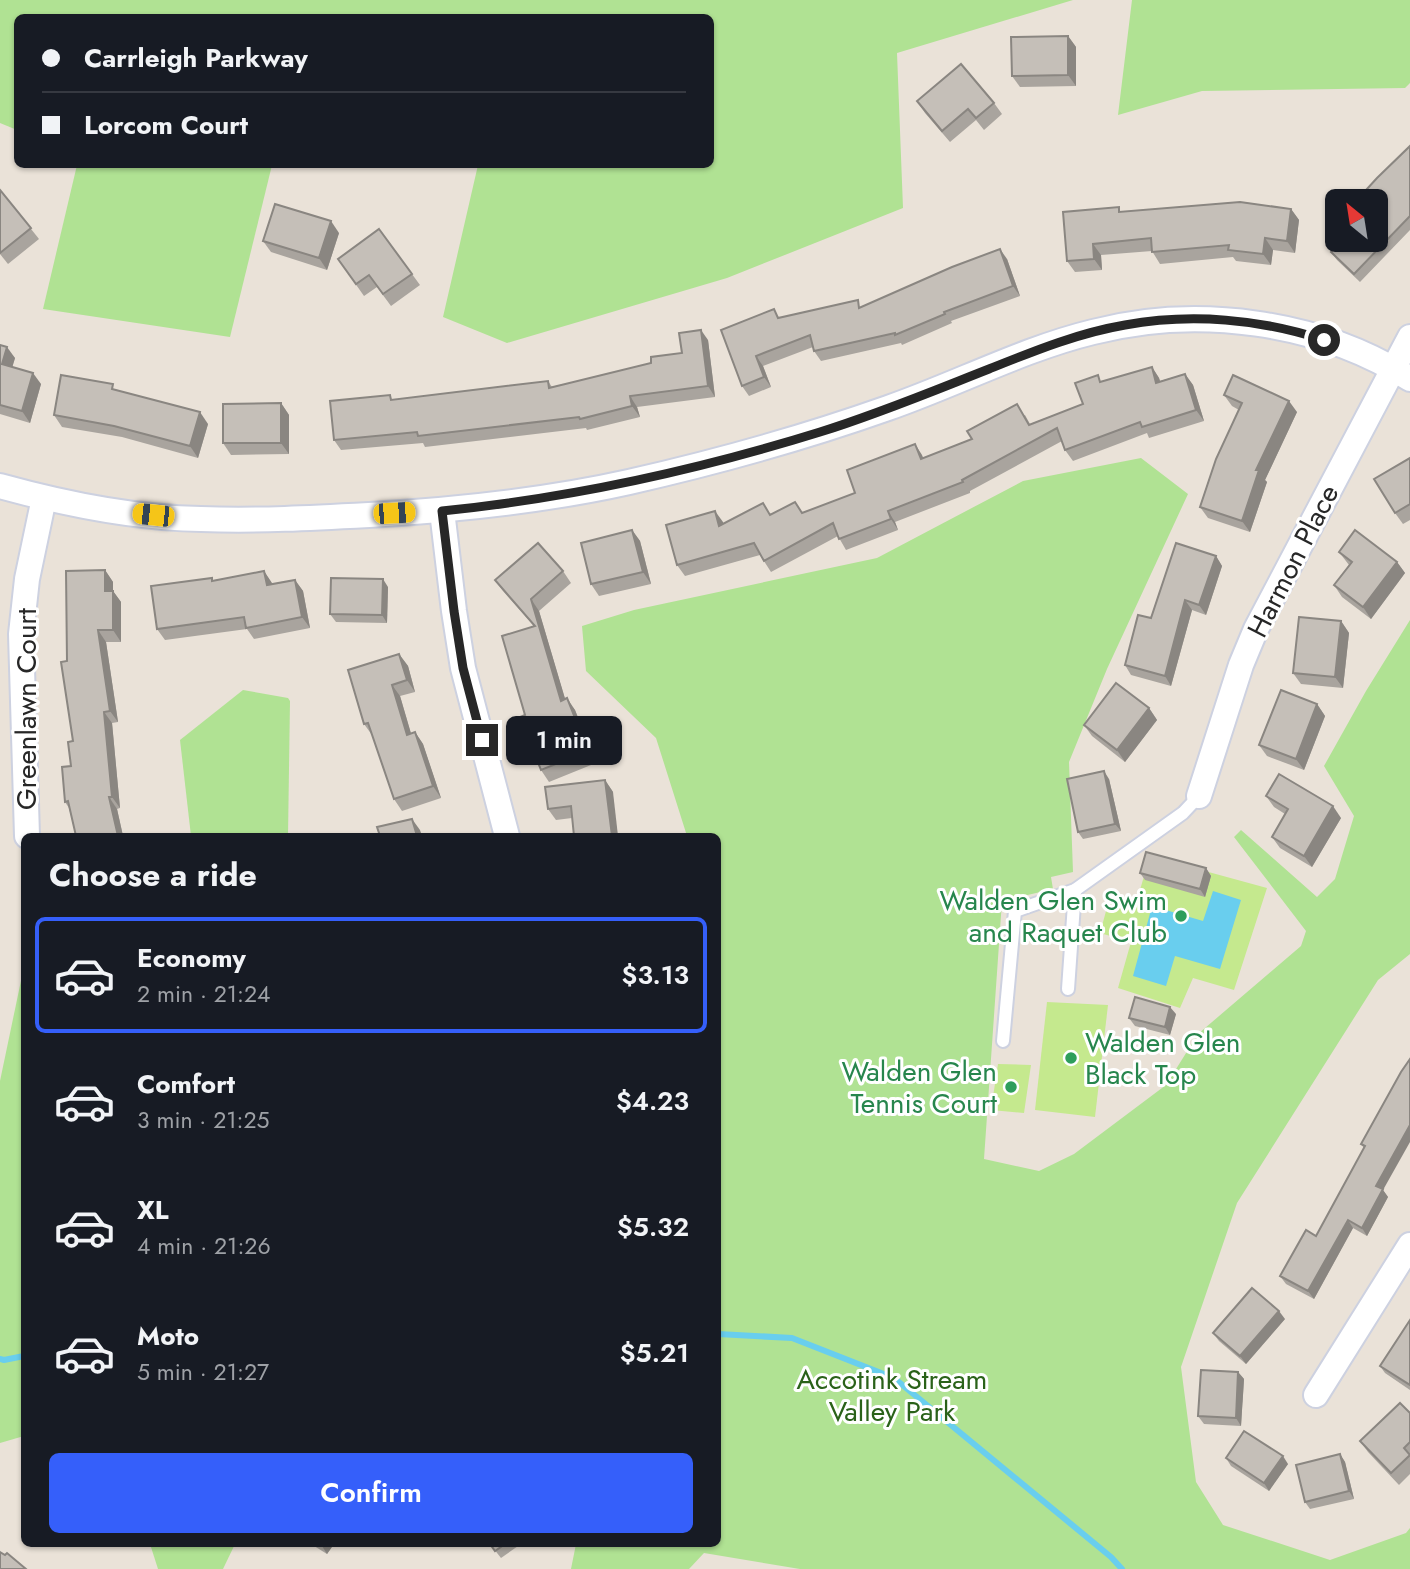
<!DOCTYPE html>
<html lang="en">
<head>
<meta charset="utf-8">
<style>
  :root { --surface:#171b24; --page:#242831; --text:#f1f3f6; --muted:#9ea1a6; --line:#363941; --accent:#355ffa }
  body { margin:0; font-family:Jost,sans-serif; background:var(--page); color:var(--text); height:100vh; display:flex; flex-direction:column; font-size:26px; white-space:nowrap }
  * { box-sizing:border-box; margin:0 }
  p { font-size:23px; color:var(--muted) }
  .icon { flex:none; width:38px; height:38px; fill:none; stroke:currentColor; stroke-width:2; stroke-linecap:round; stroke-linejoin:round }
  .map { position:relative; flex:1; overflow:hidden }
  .side { position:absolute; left:21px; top:833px; width:700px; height:714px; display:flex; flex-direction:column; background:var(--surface); border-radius:10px; box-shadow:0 2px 5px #0004 }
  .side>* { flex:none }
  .top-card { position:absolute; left:14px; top:14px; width:700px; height:154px; border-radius:10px; box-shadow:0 2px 5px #0004; display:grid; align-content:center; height:154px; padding:0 28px; background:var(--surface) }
  .needle { width:46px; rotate:330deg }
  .controls { position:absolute; left:1325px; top:189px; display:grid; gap:14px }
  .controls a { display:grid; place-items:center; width:63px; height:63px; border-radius:10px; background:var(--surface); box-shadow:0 2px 5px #0004; font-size:35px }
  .end { position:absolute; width:32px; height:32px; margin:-16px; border:9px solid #272727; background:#fff; box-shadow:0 0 0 4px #fff }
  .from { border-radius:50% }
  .bubble { position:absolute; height:49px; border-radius:10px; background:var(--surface); box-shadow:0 2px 5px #0004; font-size:23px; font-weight:600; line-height:49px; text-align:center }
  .car { position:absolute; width:21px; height:42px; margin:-21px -10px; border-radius:9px; box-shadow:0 0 5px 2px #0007; background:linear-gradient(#f5c518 24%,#345 0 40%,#f5c518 0 76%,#345 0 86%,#f5c518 0) }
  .top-card b { display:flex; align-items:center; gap:24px; height:66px; font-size:26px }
  .top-card b+b { border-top:2px solid var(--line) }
  .top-card i { width:18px; height:18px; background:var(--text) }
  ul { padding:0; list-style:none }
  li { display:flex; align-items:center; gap:21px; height:116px; margin:0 14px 10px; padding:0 14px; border:4px solid transparent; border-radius:10px }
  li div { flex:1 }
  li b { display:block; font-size:26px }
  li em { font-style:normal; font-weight:600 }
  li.selected { border-color:var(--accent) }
  li>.icon { width:63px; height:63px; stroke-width:1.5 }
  h2 { padding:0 28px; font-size:32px; line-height:84px }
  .primary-button { display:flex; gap:14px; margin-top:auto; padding:14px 28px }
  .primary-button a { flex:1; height:80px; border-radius:10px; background:var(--accent); color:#fff; font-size:28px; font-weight:600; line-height:80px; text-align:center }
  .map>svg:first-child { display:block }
</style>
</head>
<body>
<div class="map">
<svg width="1410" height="1569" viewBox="0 0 1410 1569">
  <rect width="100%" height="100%" fill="#eae2d8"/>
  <g fill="#b0e293">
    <path d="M0,0H1073L897,53L903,208L727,278L507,343L443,317L478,165L710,164V18H18L17,130L0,123Z"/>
    <path d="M1132,0H1410V83L1405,88L1202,91L1118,115Z"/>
    <path d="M77,165H272L230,337L43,309Z"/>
    <path d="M1141,458L1188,494L1107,669L1069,762L1073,872L1051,877L1053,889L1002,901L984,1159L1039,1171L1074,1154L1166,1085L1198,1034L1301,946L1306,931L1234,837L1241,830L1317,897L1335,879L1354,816L1324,766L1366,691L1410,620V954L1378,980L1237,1203L1181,1367L1196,1482L1223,1525L1330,1560L1406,1533L1410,1528V1569H800L704,1553L689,1569H571L576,1544H718V836H687L656,738L586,671L582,626L634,610L877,558L1023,481Z"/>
    <path d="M243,690L288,698L290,701L288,836H191L180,740Z"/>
    <path d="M23,971L24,1436L0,1443V1081Z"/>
    <path d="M150,1544H235L223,1569H158Z"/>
  </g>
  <g fill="#c5e98e">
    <path d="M1150,856L1267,888L1234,990L1193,978L1180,1008L1118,988L1131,942L1100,933L1111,893L1137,900Z"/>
    <path d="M1047,1002L1108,1005L1095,1117L1035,1110Z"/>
    <path d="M998,1064L1031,1065L1024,1113L991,1110Z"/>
  </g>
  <path fill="#69ceee" d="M1213,891L1241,900L1220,969L1175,956L1166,986L1133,976L1152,906L1203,921Z"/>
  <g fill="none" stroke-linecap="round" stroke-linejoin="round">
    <g stroke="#69ceee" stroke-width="6">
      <path d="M718,1334L792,1338L894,1378L1111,1557L1122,1569"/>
      <path d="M0,1359L4,1360L24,1356"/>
    </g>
    <g stroke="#cdd1e0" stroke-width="16">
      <g id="lane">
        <path d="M1068,989L1075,890"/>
        <path d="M1003,1041L1015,911L1075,890L1183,813L1199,796"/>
      </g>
    </g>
    <g stroke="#cdd1e0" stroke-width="28">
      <g id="street">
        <path d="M0,486C65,504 133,518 201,519C257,521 313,518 369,515C456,510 544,501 629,482C717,462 803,438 888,408C957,384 1023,349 1093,332C1197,305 1319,321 1410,379"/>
        <path d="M442,511L454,611L463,668L507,836"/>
        <path d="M1199,796L1241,665L1256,629L1410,337"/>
        <path d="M27,836L21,634L27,579L44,498"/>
        <path d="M1316,1395L1410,1245"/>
      </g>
    </g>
    <use href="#lane" stroke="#fff" stroke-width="12"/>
    <use href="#street" stroke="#fff" stroke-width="24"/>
  </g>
  <g fill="#a9a49e">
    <path d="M1068,36L1076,47V86L1020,87L1012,76Z"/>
    <path d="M917,101L994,103L1002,114L984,130L976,120L950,142L925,113Z"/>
    <path d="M1410,146V230L1360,282L1337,260L1331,252L1376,240Z"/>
    <path d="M0,190L39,239L8,264L0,254Z"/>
    <path d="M1291,209L1299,220L1295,253L1273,250L1271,265L1236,261L1233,257L1160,264L1152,251L1101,255L1102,270L1075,272L1067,261L1122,212Z"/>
    <path d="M379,229L420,285L391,306L377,287L364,296L338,259Z"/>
    <path d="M339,233L327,270L271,252L263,241Z"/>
    <path d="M1007,259L1020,296L951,321L952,323L902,345L901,343L821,361L814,351L813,347L763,366L771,387L749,396L742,386L721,330L780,318L862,307Z"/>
    <path d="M708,340L715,397L637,407L640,417L587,430L586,428L425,447L423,443L341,450L334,440L548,381L552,387L651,363L682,353Z"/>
    <path d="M0,345L15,358L12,367L41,384L30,423L0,414Z"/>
    <path d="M1152,367L1159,378L1160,381L1185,374L1193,385L1204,421L1149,438L1147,433L1073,461L1065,450L1062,441L970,491V493L895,522L898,530L846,550L838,536L771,572L760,555L685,576L677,565L723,522V524L772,515L803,513L855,493L915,444L923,458L972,439L1025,415L1030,424L1083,404L1102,382Z"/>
    <path d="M117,390L208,424L198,458L122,437L62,427L54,415Z"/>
    <path d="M1224,395L1297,412L1265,480L1267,482L1250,532L1208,518L1200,507L1239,410L1232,406Z"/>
    <path d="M281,403L289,415V454L231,455L223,443Z"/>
    <path d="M1410,458V520L1403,524L1395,513Z"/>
    <path d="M632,530L640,541L651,584L599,596L591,584Z"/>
    <path d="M1339,552L1397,562L1405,573L1371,619L1342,597L1334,585L1349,565Z"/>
    <path d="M1216,556L1222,566L1206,615L1192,610L1171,686L1131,675L1125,665L1151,618Z"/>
    <path d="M105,570L113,582V591L121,602V642H106L118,722L112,723L120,808L117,809L123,836H76L69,808L65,802L73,741Z"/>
    <path d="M264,571L272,584L295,580L303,591L310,628L254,639L247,629L165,640L157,629Z"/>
    <path d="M563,571L571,583L539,611L565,699L575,710L596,763L549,782L541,770L525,715L534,626L503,591L495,580Z"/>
    <path d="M388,587L387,623L336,622L330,614Z"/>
    <path d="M1341,621L1349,633L1343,688L1301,684L1293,673Z"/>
    <path d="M399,654L408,666L415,692L400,696L411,734L415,732L423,744L441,798L402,811L394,799L372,735L364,724Z"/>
    <path d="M1317,704L1325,716L1304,770L1267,756L1259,745Z"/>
    <path d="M1149,708L1157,720L1125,762L1092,736L1084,725Z"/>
    <path d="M1109,779L1121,831L1083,839L1078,832Z"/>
    <path d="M605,780L613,792L572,818L556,820L548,809Z"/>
    <path d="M1266,796L1341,818L1312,867L1280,848L1272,837L1285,814L1274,807Z"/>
    <path d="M1206,868L1211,876L1205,897L1145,880L1140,873Z"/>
    <path d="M1176,1014L1170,1035L1135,1026L1129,1018Z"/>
    <path d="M1401,1072L1383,1190L1388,1197L1367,1236L1353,1228L1314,1299L1286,1284L1280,1276L1316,1236L1364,1148L1361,1144Z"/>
    <path d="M1285,1319L1246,1364L1219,1341L1213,1333Z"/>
    <path d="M1410,1320V1390L1385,1373L1380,1366Z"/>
    <path d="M1238,1372L1244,1379L1241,1426L1204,1424L1198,1416Z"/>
    <path d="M1410,1413V1474L1399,1485L1368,1452L1360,1441Z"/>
    <path d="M1340,1454L1345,1462L1354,1499L1310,1509L1305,1502Z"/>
    <path d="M1226,1458L1288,1464L1269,1491L1231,1466Z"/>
    <path d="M311,1544H334L327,1554Z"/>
    <path d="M490,1544H521L501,1558Z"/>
  </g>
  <g fill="#8a8681">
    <path d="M1068,36L1076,47V86L1068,75Z"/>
    <path d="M1291,209L1299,220L1295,253L1287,241Z"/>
    <path d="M331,221L339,233L327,270L319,258Z"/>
    <path d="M1265,238L1273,250L1271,265L1263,254Z"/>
    <path d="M1093,244L1101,255L1102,270L1094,259Z"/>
    <path d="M1000,249L1007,259L1020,296L1013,286Z"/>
    <path d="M701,330L708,340L715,397L708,386Z"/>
    <path d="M7,347L15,358L10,375L2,364Z"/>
    <path d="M756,356L763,366L771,387L764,377Z"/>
    <path d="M1152,367L1159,378L1164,394L1156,383Z"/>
    <path d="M33,373L41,384L30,423L22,411Z"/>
    <path d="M1185,374L1193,385L1204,421L1196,410Z"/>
    <path d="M630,396L637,407L640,417L632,406Z"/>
    <path d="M1289,401L1297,412L1265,480L1267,482L1250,532L1242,521L1256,470Z"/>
    <path d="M281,403L289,415V454L281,443Z"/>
    <path d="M200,412L208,424L198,458L190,446Z"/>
    <path d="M915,444L922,455L928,470L921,459Z"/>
    <path d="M715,511L723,522L727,537L719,526Z"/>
    <path d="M888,511L895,522L898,530L891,519Z"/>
    <path d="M632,530L640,541L651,584L643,572Z"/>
    <path d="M1216,556L1222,566L1206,615L1199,605Z"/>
    <path d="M1397,562L1405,573L1371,619L1363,607Z"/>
    <path d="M105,570L113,582V591L121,602V642L113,630L105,591Z"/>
    <path d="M264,571L272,583L275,597L267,585Z"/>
    <path d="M383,579L388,587L387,623L382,615Z"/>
    <path d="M295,580L303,591L310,628L302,617Z"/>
    <path d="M531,599L539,611L569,712L561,701Z"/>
    <path d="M1185,600L1192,610L1171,686L1165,676Z"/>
    <path d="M1341,621L1349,633L1343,688L1335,677Z"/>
    <path d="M98,630L106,642L118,722L110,711Z"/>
    <path d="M399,654L408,666L415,692L407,680Z"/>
    <path d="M392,685L400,696L415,747L407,735Z"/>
    <path d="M567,698L575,710L596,763L588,751Z"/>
    <path d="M1317,704L1325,716L1304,770L1296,759Z"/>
    <path d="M1149,708L1157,720L1125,762L1117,750Z"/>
    <path d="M104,712L112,723L120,808L112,797Z"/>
    <path d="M415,732L423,744L441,798L433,786Z"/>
    <path d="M1104,771L1109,779L1121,831L1115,824Z"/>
    <path d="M605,780L613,792L618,836H612Z"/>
    <path d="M109,797L117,809L123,836H118Z"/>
    <path d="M1333,806L1341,818L1312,867L1304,856Z"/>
    <path d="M412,819L420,830L422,836H417Z"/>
    <path d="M1206,868L1211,876L1205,897L1200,889Z"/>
    <path d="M1170,1007L1176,1014L1170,1035L1165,1027Z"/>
    <path d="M1410,1125V1142L1383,1190L1388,1197L1367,1236L1362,1228L1376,1186Z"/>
    <path d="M1348,1220L1353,1228L1314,1299L1308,1291Z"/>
    <path d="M1279,1311L1285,1319L1246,1364L1240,1356Z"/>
    <path d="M1238,1372L1244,1379L1241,1426L1236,1418Z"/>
    <path d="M1340,1454L1345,1462L1354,1499L1349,1491Z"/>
    <path d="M1283,1456L1288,1464L1269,1491L1264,1483Z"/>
    <path d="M323,1544H334L327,1554L322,1546Z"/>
  </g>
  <g fill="#c5bfb8" stroke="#8a8681" stroke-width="2">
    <path d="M1068,36V75L1012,76L1011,37Z"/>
    <path d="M961,64L994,103L976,118L968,109L942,131L917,101Z"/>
    <path d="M1410,146V216L1354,274L1331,252L1343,240H1376V201H1356L1377,178Z"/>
    <path d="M0,190L31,228L0,253Z"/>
    <path d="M1240,202L1291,209L1287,241L1265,238L1263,254L1228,250L1229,245L1152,252L1151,238L1093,244L1094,259L1067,261L1063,212L1119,207V212Z"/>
    <path d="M275,204L331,221L319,258L263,241Z"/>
    <path d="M379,229L412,274L383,294L369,275L356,284L338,259Z"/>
    <path d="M1000,249L1013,286L944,312L945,314L895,335V333L814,351L810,335L756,356L764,377L742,386L721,330L774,309L778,318L858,300L859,308L952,267Z"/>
    <path d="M701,330L708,386L630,396L632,406L580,419L579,417L418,436L417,432L334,440L330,401L390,395L391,400L548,381L549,388L651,363V357L682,353L679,333Z"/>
    <path d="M0,345L7,347L2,364L33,373L22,411L0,405Z"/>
    <path d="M1152,367L1156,383L1185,374L1196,410L1142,427L1140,422L1065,450L1057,428L962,480L963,482L888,511L891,519L839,539L833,523L764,561L754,543L677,565L666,525L715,511L719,526L763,503L770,515L795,502L802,513L855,493L847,470L915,444L921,459L972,439L967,431L1017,404L1029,425L1083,404L1075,383L1098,375L1100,382Z"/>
    <path d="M61,375L113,384L112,389L200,412L190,446L114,426L54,415Z"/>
    <path d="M1233,375L1289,401L1256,470H1259L1242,521L1200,507L1216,459L1242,403L1224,395Z"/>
    <path d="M281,403V443H223V404Z"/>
    <path d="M1410,458V504L1395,513L1374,479Z"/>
    <path d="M632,530L643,572L591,584L581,543Z"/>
    <path d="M1355,530L1397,562L1363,607L1334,585L1352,562L1339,552Z"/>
    <path d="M538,543L563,571L531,599L561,701L567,698L588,751L541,770L520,717L525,715L502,636L535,626L495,580Z"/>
    <path d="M1176,543L1216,556L1199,605L1185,600L1165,676L1125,665L1138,615L1151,618Z"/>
    <path d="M105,570V591H113V630H98L110,711L104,712L112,797H109L118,836H76L68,801L65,802L62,767L71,766L68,742L73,741L61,662L67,661L66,571Z"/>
    <path d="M264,571L267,585L295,580L302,617L246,628L244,617L157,629L151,586L212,578V581Z"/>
    <path d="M331,578L383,579L382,615L330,614Z"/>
    <path d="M1299,617L1341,621L1335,677L1293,673Z"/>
    <path d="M399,654L407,680L392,685L407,735L415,732L433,786L394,799L368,723L364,724L348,670Z"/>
    <path d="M1116,683L1149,708L1117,750L1084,725Z"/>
    <path d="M1281,690L1317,704L1296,759L1259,745Z"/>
    <path d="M1104,771L1115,824L1078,832L1067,779Z"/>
    <path d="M1279,774L1333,806L1304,856L1272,837L1288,809L1266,796Z"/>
    <path d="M605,780L612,836H574L571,806L548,809L545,787Z"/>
    <path d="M412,819L417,836H380L377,827Z"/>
    <path d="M1146,852L1206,868L1200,889L1140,873Z"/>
    <path d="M1135,997L1170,1007L1165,1027L1129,1018Z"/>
    <path d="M1410,1059V1125L1376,1186L1383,1189L1362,1228L1348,1220L1308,1291L1280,1276L1306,1230L1316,1236L1365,1146L1361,1144L1401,1072Z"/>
    <path d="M1252,1288L1279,1311L1240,1356L1213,1333Z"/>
    <path d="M1410,1320V1385L1380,1366Z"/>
    <path d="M1201,1370L1238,1372L1236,1418L1198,1416Z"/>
    <path d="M1400,1403L1410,1413V1442L1404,1448L1410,1455L1391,1473L1360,1441Z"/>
    <path d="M1244,1431L1283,1456L1264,1483L1226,1458Z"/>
    <path d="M1340,1454L1349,1491L1305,1502L1296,1465Z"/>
    <path d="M490,1544H505L495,1551Z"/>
    <path d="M0,1552L5,1555L7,1553L26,1569H0Z"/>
  </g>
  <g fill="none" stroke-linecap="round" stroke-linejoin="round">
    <path stroke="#272727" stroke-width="9" d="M482,740L463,668L454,611L442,511C570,498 698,470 820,432C878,414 933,391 989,369C1034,351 1078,333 1125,325C1191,313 1261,319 1324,340"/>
  </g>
  <g fill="#2e9e5b" stroke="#fff" stroke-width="2.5">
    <circle cx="1181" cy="916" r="7"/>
    <circle cx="1071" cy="1058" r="7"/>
    <circle cx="1011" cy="1087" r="7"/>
  </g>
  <g text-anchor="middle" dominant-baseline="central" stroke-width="6" stroke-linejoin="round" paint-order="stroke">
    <g font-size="28" fill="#272727" stroke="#fff">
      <text transform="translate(1293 561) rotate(-63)">Harmon Place</text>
      <text transform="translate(26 709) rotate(-90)">Greenlawn Court</text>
    </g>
    <g font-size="28" fill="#27864d" stroke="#fff" text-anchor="end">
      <text x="1167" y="900">Walden Glen Swim<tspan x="1167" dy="32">and Raquet Club</tspan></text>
      <text x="1085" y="1042" text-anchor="start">Walden Glen<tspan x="1085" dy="32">Black Top</tspan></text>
      <text x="997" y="1071">Walden Glen<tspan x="997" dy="32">Tennis Court</tspan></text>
    </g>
    <g font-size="28" fill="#2a6219" stroke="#fff">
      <text x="892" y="1379">Accotink Stream<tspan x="892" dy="32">Valley Park</tspan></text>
    </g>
  </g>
</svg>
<div class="controls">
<a><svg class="needle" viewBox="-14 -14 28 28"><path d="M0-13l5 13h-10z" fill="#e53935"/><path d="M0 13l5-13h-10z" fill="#9ea1a6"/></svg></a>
</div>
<i class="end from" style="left:1324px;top:340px"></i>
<i class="end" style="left:482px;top:740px"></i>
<div class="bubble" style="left:506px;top:716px;width:116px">1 min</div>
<i class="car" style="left:394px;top:513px;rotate:87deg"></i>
<i class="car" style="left:153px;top:515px;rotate:276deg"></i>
<div class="top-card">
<b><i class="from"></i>Carrleigh Parkway</b>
<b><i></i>Lorcom Court</b>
</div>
<section class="side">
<h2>Choose a ride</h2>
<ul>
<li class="selected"><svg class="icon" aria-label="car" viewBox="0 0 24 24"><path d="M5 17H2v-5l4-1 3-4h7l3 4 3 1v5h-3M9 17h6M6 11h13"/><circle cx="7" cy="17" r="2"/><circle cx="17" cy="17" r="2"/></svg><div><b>Economy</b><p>2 min · 21:24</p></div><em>$3.13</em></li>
<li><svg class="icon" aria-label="car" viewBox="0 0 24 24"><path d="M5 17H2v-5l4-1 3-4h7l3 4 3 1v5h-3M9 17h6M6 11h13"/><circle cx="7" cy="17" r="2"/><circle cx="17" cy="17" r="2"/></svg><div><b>Comfort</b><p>3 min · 21:25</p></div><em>$4.23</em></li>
<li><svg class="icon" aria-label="car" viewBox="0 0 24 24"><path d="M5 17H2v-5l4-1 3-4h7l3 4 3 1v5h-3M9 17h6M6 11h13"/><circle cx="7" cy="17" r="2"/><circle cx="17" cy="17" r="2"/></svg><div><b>XL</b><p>4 min · 21:26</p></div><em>$5.32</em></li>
<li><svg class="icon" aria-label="car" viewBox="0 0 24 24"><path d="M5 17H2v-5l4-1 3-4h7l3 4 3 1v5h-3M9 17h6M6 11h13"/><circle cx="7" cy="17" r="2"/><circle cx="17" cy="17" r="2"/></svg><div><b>Moto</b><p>5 min · 21:27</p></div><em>$5.21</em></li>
</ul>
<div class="primary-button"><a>Confirm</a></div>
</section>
</div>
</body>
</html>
